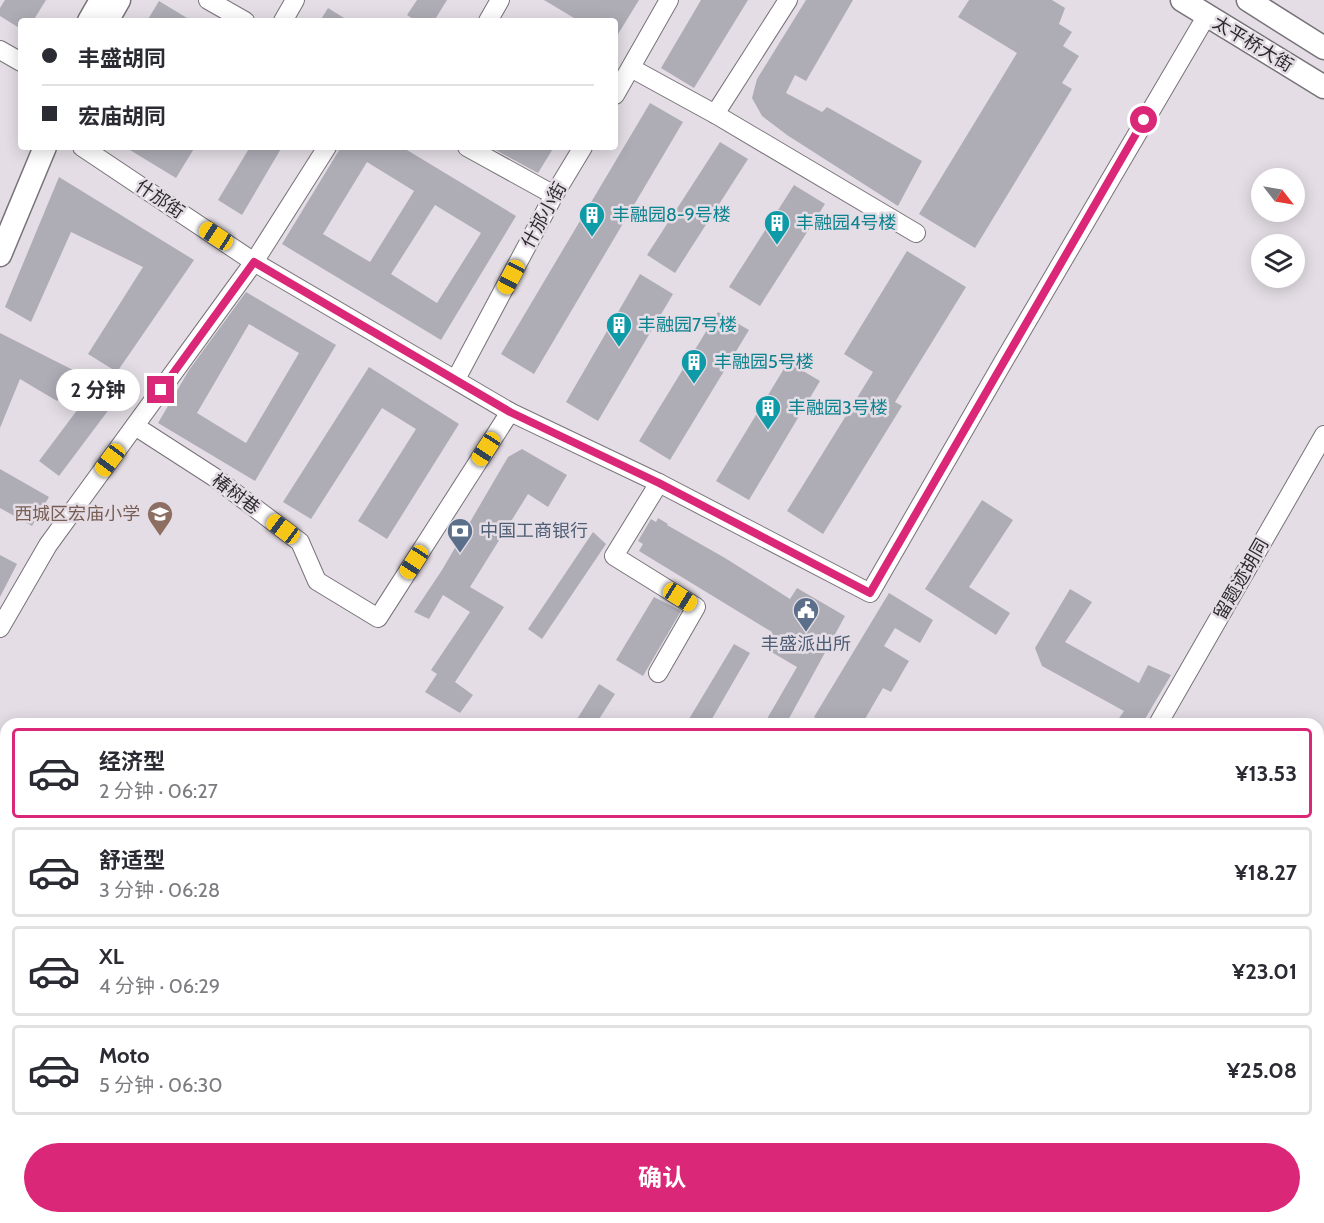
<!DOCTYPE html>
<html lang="zh">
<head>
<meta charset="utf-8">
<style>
  :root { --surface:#fff; --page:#f7f7f7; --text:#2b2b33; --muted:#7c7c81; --line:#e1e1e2; --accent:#db2777 }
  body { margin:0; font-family:Cabin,"Noto Sans SC",sans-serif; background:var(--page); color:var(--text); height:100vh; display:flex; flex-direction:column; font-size:22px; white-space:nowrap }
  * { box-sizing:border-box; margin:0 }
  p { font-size:20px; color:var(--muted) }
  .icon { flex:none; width:33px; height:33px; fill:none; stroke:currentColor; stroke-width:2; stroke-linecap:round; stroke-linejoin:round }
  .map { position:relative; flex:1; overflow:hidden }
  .details { position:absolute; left:0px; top:718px; width:1324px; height:506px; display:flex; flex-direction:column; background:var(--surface); border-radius:18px 18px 0 0; box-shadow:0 3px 15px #0003 }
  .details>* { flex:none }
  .top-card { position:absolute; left:18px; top:18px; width:600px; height:132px; border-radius:6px; box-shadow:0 3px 15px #0003; display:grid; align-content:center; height:132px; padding:0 24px; background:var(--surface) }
  .needle { width:39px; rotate:121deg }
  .controls { position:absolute; left:1251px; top:168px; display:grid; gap:12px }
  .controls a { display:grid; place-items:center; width:54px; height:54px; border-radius:50%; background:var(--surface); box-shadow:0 3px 15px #0003; font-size:30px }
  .end { position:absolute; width:27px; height:27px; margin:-14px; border:8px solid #db2777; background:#fff; box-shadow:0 0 0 3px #fff }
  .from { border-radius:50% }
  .bubble { position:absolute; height:42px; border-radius:21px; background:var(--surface); box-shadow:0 3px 15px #0003; font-size:20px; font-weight:700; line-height:42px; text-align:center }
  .car { position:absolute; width:18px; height:36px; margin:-18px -9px; border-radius:8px; box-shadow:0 0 4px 2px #0007; background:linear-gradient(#f5c518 24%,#345 0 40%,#f5c518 0 76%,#345 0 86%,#f5c518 0) }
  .top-card b { display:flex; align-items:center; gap:21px; height:57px; font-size:22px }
  .top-card b+b { border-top:2px solid var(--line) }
  .top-card i { width:15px; height:15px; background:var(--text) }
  ul { padding:10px 0 0; list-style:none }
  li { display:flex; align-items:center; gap:18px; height:90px; margin:0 12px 9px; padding:0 12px; border:3px solid var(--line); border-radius:6px }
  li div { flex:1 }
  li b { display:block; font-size:22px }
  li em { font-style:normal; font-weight:700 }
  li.current { border-color:var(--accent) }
  li>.icon { width:54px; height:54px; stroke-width:1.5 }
  .action { display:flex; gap:12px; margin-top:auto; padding:12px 24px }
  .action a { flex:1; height:69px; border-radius:36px; background:var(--accent); color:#fff; font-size:24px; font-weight:700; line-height:69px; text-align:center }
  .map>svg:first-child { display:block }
</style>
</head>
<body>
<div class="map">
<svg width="1324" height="1223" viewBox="0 0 1324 1223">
  <rect width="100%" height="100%" fill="#e4dde5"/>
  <g fill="#aeadb6" fill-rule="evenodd">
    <path d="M5,0H46L33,21H21V29L0,16V8Z"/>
    <path d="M417,0H447L434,21H416L407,15Z"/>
    <path d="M544,0H639L615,39V21H579Z"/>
    <path d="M701,0H748L694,88L661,68Z"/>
    <path d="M806,0H853L806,81L795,75L786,93L822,112L827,107L922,161L898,206L787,135L762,116L752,98L757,79Z"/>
    <path d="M969,0H1052L1065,8L1059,24L1072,32L1063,46L1079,56L1062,83L1072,89L975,248L919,214L1017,53L958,17Z"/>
    <path d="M159,1L192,21H147Z"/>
    <path d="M328,8L349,21H320Z"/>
    <path d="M650,103L683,122L534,374L501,354Z"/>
    <path d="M720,142L748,159L675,273L647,255Z"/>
    <path d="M125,147H195L176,178Z"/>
    <path d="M250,147H282L242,215L218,200Z"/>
    <path d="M341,147H402L516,216L441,340L282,244ZM367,162L414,191L370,262L323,234ZM435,205L481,233L437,303L391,274Z"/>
    <path d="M490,147H554L538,173Z"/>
    <path d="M59,177L194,260L117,372L88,354L143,267L71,232L31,322L5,307Z"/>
    <path d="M794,185L825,204L760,306L729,287Z"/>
    <path d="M907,251L966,287L895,402L902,406L823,534L787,511L873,372L844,354Z"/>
    <path d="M640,274L673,294L598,421L566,402Z"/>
    <path d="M246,292L336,345L255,481L158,423L189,370ZM249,324L299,353L246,443L197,413Z"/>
    <path d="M718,312L749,330L670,460L639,441Z"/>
    <path d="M0,333L75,371L57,401L20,379L0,428Z"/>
    <path d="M788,362L820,381L749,500L716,481Z"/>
    <path d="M369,367L459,424L387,539L358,521L416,429L382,408L311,519L283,502Z"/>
    <path d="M93,389L113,404L59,476L39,461Z"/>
    <path d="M522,449L567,475L548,507L528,494L470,587L504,607L455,682L473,695L460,713L425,692L437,674L431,670L470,612L443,595L429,619L414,612L442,570L508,457Z"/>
    <path d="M0,469L49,497L32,526L0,508Z"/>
    <path d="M982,500L1013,520L969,587L1010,613L996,635L925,589Z"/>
    <path d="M658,518L668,524L667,525L725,558L790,599L797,588L845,616L786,724H764L797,667L763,647L772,632L639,551L643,544L638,541L651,519L656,522Z"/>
    <path d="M593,532L606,544L542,639L528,629Z"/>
    <path d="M0,555L17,564L0,597Z"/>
    <path d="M1070,589L1092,602L1065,642L1139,683L1148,665L1171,675L1142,724H1115L1124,711L1042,666L1035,648Z"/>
    <path d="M889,593L933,620L920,643L895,628L884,646L909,661L891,692L883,688L862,724H826L814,717Z"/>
    <path d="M654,597L681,611L643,676L616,660Z"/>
    <path d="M734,644L750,653L709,724H686Z"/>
    <path d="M599,684L615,694L596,724H574Z"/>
  </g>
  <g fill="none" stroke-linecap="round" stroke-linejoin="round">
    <g stroke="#787279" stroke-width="20">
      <g id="minor">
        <path d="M208,0L245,21"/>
        <path d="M283,21L295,0"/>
        <path d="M488,21L500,0"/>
        <path d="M0,50L21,62"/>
        <path d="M631,68L715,114L916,233"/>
        <path d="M615,95L669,0"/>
        <path d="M715,114L788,0"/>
        <path d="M82,147L254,262L510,412L659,483L870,593L1002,364L1207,15"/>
        <path d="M467,147L554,195"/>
        <path d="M456,379L554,195L583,147"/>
        <path d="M135,426L214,477L300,542L317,581L378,618L510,412"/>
        <path d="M0,628L48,545L254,262L327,147"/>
        <path d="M658,673L696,607L614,556L659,483"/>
        <path d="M1158,724L1324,435"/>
      </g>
    </g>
    <g stroke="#787279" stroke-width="25">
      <g id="major">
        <path d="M1182,0L1324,87"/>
        <path d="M1248,0L1324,48"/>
        <path d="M89,21L101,0"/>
        <path d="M107,21L119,0"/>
        <path d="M0,255L45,147"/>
        <path d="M0,1039L6,1042"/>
        <path d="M318,1218L327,1223"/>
      </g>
    </g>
    <use href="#minor" stroke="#fff" stroke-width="18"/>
    <use href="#major" stroke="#fff" stroke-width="22"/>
  </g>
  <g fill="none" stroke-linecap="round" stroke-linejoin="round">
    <path stroke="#db2777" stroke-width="8" d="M161,390L254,262L510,412L659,483L870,593L1144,120"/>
  </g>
  <defs>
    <g id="building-pin" transform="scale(1.35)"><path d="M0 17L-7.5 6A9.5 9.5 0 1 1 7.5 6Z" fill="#0f9aa8" stroke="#e4dde5"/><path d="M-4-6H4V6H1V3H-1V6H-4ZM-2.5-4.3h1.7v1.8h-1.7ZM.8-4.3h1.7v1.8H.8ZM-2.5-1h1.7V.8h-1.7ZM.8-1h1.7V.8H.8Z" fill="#fff"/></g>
    <g id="school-pin" transform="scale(1.35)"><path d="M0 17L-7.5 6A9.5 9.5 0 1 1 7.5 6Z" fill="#8d6e63" stroke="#e4dde5"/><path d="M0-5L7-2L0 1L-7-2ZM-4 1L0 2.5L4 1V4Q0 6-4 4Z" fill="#fff"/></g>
    <g id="bank-pin" transform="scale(1.35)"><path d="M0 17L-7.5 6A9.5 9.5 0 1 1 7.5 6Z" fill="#5c6f8a" stroke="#e4dde5"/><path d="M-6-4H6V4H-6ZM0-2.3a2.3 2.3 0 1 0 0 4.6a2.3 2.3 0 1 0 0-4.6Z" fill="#fff"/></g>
    <g id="civic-pin" transform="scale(1.35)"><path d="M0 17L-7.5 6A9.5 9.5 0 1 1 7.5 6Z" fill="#5c6f8a" stroke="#e4dde5"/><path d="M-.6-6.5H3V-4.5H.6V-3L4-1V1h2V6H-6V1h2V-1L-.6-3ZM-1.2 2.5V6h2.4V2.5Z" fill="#fff"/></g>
  </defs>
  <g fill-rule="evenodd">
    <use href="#building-pin" x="592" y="215"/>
    <use href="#building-pin" x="777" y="223"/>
    <use href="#building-pin" x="619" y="325"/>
    <use href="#building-pin" x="694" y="362"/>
    <use href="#building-pin" x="768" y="408"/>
    <use href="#school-pin" x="160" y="514"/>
    <use href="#bank-pin" x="460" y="531"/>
    <use href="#civic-pin" x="806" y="610"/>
  </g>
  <g text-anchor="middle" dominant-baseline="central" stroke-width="5" stroke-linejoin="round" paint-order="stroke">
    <g font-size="18" fill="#2d2b2e" stroke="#e4dde5">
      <text transform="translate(1253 44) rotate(31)">太平桥大街</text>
      <text transform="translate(160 199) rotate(34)">什邡街</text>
      <text transform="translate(544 215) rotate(-61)">什邡小街</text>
      <text transform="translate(236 494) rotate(37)">椿树巷</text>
      <text transform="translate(1241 579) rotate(-60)">留题迹胡同</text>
    </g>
    <g font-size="18" fill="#0d838f" stroke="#e4dde5" text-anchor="start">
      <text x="612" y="215">丰融园8-9号楼</text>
      <text x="796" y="223">丰融园4号楼</text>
      <text x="638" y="325">丰融园7号楼</text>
      <text x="714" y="362">丰融园5号楼</text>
      <text x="788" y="408">丰融园3号楼</text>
    </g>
    <g font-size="18" fill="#785e54" stroke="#e4dde5" text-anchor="end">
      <text x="140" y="514">西城区宏庙小学</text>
    </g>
    <g font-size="18" fill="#4e5e75" stroke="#e4dde5" text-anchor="start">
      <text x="480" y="531">中国工商银行</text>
      <text x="806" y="644" text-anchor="middle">丰盛派出所</text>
    </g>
  </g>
</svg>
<div class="controls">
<a><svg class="needle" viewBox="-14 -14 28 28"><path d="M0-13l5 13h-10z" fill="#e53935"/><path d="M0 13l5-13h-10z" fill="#7c7c81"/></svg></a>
<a><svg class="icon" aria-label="layers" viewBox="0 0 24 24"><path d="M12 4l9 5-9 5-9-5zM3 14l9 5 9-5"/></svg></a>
</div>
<i class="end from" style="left:1144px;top:120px"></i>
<i class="end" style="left:161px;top:390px"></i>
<div class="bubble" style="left:56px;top:369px;width:84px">2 分钟</div>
<i class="car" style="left:216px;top:236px;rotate:303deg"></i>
<i class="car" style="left:511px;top:277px;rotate:208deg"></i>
<i class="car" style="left:486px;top:449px;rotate:213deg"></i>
<i class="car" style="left:110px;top:460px;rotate:217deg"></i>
<i class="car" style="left:283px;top:529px;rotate:307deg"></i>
<i class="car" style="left:414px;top:562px;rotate:213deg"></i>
<i class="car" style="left:680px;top:597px;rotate:122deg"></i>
<div class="top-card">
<b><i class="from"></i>丰盛胡同</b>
<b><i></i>宏庙胡同</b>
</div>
<section class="details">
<ul>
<li class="current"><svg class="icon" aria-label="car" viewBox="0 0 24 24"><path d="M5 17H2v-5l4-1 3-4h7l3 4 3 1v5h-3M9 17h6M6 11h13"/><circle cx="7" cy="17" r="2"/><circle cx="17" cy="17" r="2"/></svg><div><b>经济型</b><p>2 分钟 · 06:27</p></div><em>¥13.53</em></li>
<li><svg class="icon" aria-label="car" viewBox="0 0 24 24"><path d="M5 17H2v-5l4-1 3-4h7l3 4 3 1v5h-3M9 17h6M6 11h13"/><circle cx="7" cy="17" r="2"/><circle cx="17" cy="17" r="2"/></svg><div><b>舒适型</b><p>3 分钟 · 06:28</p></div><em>¥18.27</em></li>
<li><svg class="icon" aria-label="car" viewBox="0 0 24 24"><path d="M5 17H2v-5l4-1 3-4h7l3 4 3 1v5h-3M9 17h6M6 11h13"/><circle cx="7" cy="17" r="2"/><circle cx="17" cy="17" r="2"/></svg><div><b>XL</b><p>4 分钟 · 06:29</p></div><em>¥23.01</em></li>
<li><svg class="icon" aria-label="car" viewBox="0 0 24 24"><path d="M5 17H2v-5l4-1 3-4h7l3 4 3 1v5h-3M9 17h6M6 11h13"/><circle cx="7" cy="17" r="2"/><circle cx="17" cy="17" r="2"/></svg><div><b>Moto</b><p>5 分钟 · 06:30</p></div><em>¥25.08</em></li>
</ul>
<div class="action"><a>确认</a></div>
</section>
</div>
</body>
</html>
